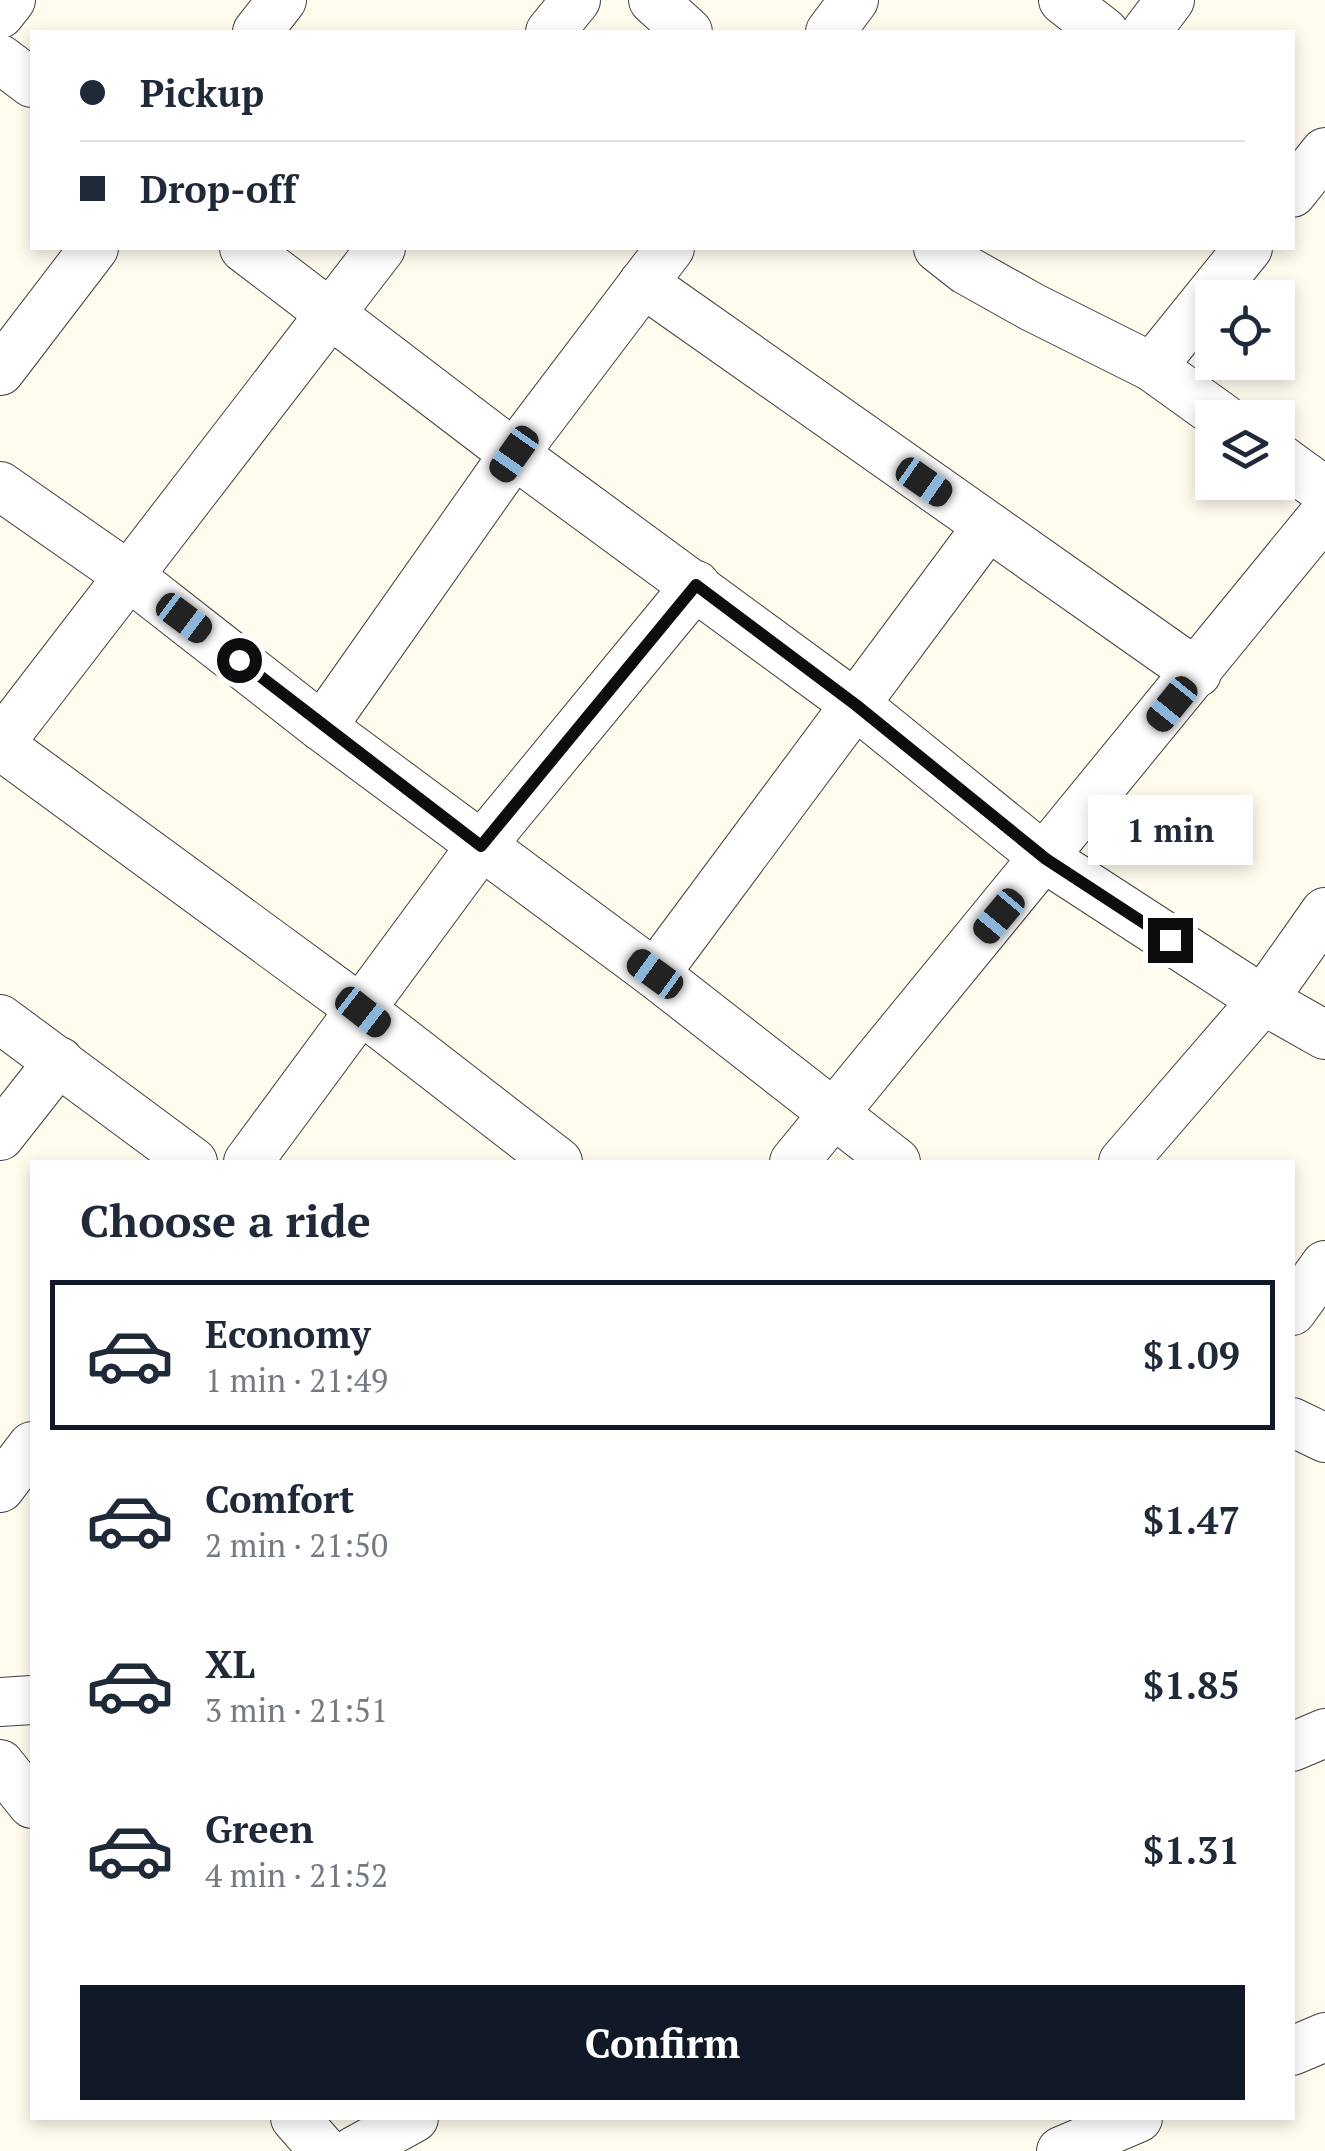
<!DOCTYPE html>
<html lang="en">
<head>
<meta charset="utf-8">
<style>
  :root { --surface:#fff; --page:#f2f2f3; --text:#1f2937; --muted:#747a83; --line:#e0e1e3; --accent:#111827 }
  body { margin:0; font-family:"PT Serif",serif; background:var(--page); color:var(--text); height:100vh; display:flex; flex-direction:column; font-size:38px; white-space:nowrap }
  * { box-sizing:border-box; margin:0 }
  p { font-size:32px; color:var(--muted) }
  .icon { flex:none; width:55px; height:55px; fill:none; stroke:currentColor; stroke-width:2; stroke-linecap:round; stroke-linejoin:round }
  .map { position:relative; flex:1; overflow:hidden }
  .panel { position:absolute; left:30px; top:1160px; width:1265px; height:960px; display:flex; flex-direction:column; background:var(--surface); border-radius:0px; box-shadow:0 5px 15px #0003 }
  .panel>* { flex:none }
  .guide { position:absolute; left:30px; top:30px; width:1265px; height:220px; border-radius:0px; box-shadow:0 5px 15px #0003; display:grid; align-content:center; height:220px; padding:0 50px; background:var(--surface) }
  .tools { position:absolute; left:1195px; top:280px; display:grid; gap:20px }
  .tools a { display:grid; place-items:center; width:100px; height:100px; border-radius:0px; background:var(--surface); box-shadow:0 5px 15px #0003; font-size:50px }
  .end { position:absolute; width:45px; height:45px; margin:-22px; border:12px solid #0d0d0d; background:#fff; box-shadow:0 0 0 5px #fff }
  .from { border-radius:50% }
  .bubble { position:absolute; height:70px; border-radius:0px; background:var(--surface); box-shadow:0 5px 15px #0003; font-size:32px; font-weight:800; line-height:70px; text-align:center }
  .car { position:absolute; width:30px; height:60px; margin:-30px -15px; border-radius:12px; box-shadow:0 0 8px 2px #0007; background:linear-gradient(#222 24%,#8ab4d8 0 40%,#222 0 76%,#8ab4d8 0 86%,#222 0) }
  .guide b { display:flex; align-items:center; gap:35px; height:95px; font-size:38px }
  .guide b+b { border-top:2px solid var(--line) }
  .guide i { width:25px; height:25px; background:var(--text) }
  ul { padding:0; list-style:none }
  li { display:flex; align-items:center; gap:30px; height:150px; margin:0 20px 15px; padding:0 30px; border:5px solid transparent; border-radius:0px }
  li div { flex:1 }
  li b { display:block; font-size:38px }
  li em { font-style:normal; font-weight:800 }
  li.current { border-color:var(--accent) }
  li>.icon { width:90px; height:90px; stroke-width:1.5 }
  h2 { padding:0 50px; font-size:45px; line-height:120px }
  .primary-button { display:flex; gap:20px; margin-top:auto; padding:20px 50px }
  .primary-button a { flex:1; height:115px; border-radius:0px; background:var(--accent); color:#fff; font-size:40px; font-weight:800; line-height:115px; text-align:center }
  .map>svg:first-child { display:block }
</style>
</head>
<body>
<div class="map">
<svg width="1325" height="2151" viewBox="0 0 1325 2151">
  <rect width="100%" height="100%" fill="#fffbed"/>
  <g fill="none" stroke-linecap="round" stroke-linejoin="round">
    <g stroke="#404040" stroke-width="50">
      <g id="minor">
        <path d="M653,0L688,32"/>
        <path d="M1063,0L1104,32"/>
        <path d="M0,14L11,0"/>
        <path d="M257,32L282,0"/>
        <path d="M550,32L576,0"/>
        <path d="M830,32L854,0"/>
        <path d="M1146,32L1170,0"/>
        <path d="M0,59L32,83"/>
        <path d="M1292,193L1325,152"/>
        <path d="M244,248L514,454L856,705L1046,859L1263,1000L1325,1035"/>
        <path d="M938,248L966,270L1032,307L1152,367L1223,418"/>
        <path d="M643,283L1197,673"/>
        <path d="M1152,367L1248,248"/>
        <path d="M0,371L94,248"/>
        <path d="M1278,457L1325,491"/>
        <path d="M0,486L129,576L322,727L655,974L896,1162"/>
        <path d="M322,727L514,454L670,248"/>
        <path d="M0,743L381,248"/>
        <path d="M0,745L363,1011L558,1162"/>
        <path d="M655,974L987,527"/>
        <path d="M0,1019L193,1162"/>
        <path d="M0,1136L59,1061"/>
        <path d="M248,1162L481,846L696,585"/>
        <path d="M794,1162L1325,513"/>
        <path d="M1123,1162L1263,1000L1325,912"/>
        <path d="M1292,1311L1325,1265"/>
        <path d="M1292,1422L1325,1438"/>
        <path d="M0,1488L32,1446"/>
        <path d="M0,1702L32,1700"/>
        <path d="M1292,1747L1325,1733"/>
        <path d="M0,1764L32,1804"/>
        <path d="M1292,2051L1325,2037"/>
        <path d="M295,2118L324,2151"/>
        <path d="M354,2151L414,2118"/>
        <path d="M1061,2151L1138,2118"/>
      </g>
    </g>
    <use href="#minor" stroke="#fff" stroke-width="48"/>
  </g>
  <g fill="none" stroke-linecap="round" stroke-linejoin="round">
    <path stroke="#0d0d0d" stroke-width="12" d="M239,660L481,846L696,585L856,705L1046,859L1170,940"/>
  </g>
</svg>
<div class="tools">
<a><svg class="icon" aria-label="locate" viewBox="0 0 24 24"><circle cx="12" cy="12" r="6"/><path d="M12 2v4M12 18v4M2 12h4M18 12h4"/></svg></a>
<a><svg class="icon" aria-label="layers" viewBox="0 0 24 24"><path d="M12 4l9 5-9 5-9-5zM3 14l9 5 9-5"/></svg></a>
</div>
<i class="end from" style="left:239px;top:660px"></i>
<i class="end" style="left:1170px;top:940px"></i>
<div class="bubble" style="left:1088px;top:795px;width:165px">1 min</div>
<i class="car" style="left:514px;top:454px;rotate:215deg"></i>
<i class="car" style="left:924px;top:482px;rotate:125deg"></i>
<i class="car" style="left:184px;top:618px;rotate:127deg"></i>
<i class="car" style="left:1172px;top:704px;rotate:219deg"></i>
<i class="car" style="left:999px;top:916px;rotate:220deg"></i>
<i class="car" style="left:655px;top:974px;rotate:306deg"></i>
<i class="car" style="left:363px;top:1012px;rotate:128deg"></i>
<div class="guide">
<b><i class="from"></i>Pickup</b>
<b><i></i>Drop-off</b>
</div>
<section class="panel">
<h2>Choose a ride</h2>
<ul>
<li class="current"><svg class="icon" aria-label="car" viewBox="0 0 24 24"><path d="M5 17H2v-5l4-1 3-4h7l3 4 3 1v5h-3M9 17h6M6 11h13"/><circle cx="7" cy="17" r="2"/><circle cx="17" cy="17" r="2"/></svg><div><b>Economy</b><p>1 min · 21:49</p></div><em>$1.09</em></li>
<li><svg class="icon" aria-label="car" viewBox="0 0 24 24"><path d="M5 17H2v-5l4-1 3-4h7l3 4 3 1v5h-3M9 17h6M6 11h13"/><circle cx="7" cy="17" r="2"/><circle cx="17" cy="17" r="2"/></svg><div><b>Comfort</b><p>2 min · 21:50</p></div><em>$1.47</em></li>
<li><svg class="icon" aria-label="car" viewBox="0 0 24 24"><path d="M5 17H2v-5l4-1 3-4h7l3 4 3 1v5h-3M9 17h6M6 11h13"/><circle cx="7" cy="17" r="2"/><circle cx="17" cy="17" r="2"/></svg><div><b>XL</b><p>3 min · 21:51</p></div><em>$1.85</em></li>
<li><svg class="icon" aria-label="car" viewBox="0 0 24 24"><path d="M5 17H2v-5l4-1 3-4h7l3 4 3 1v5h-3M9 17h6M6 11h13"/><circle cx="7" cy="17" r="2"/><circle cx="17" cy="17" r="2"/></svg><div><b>Green</b><p>4 min · 21:52</p></div><em>$1.31</em></li>
</ul>
<div class="primary-button"><a>Confirm</a></div>
</section>
</div>
</body>
</html>
